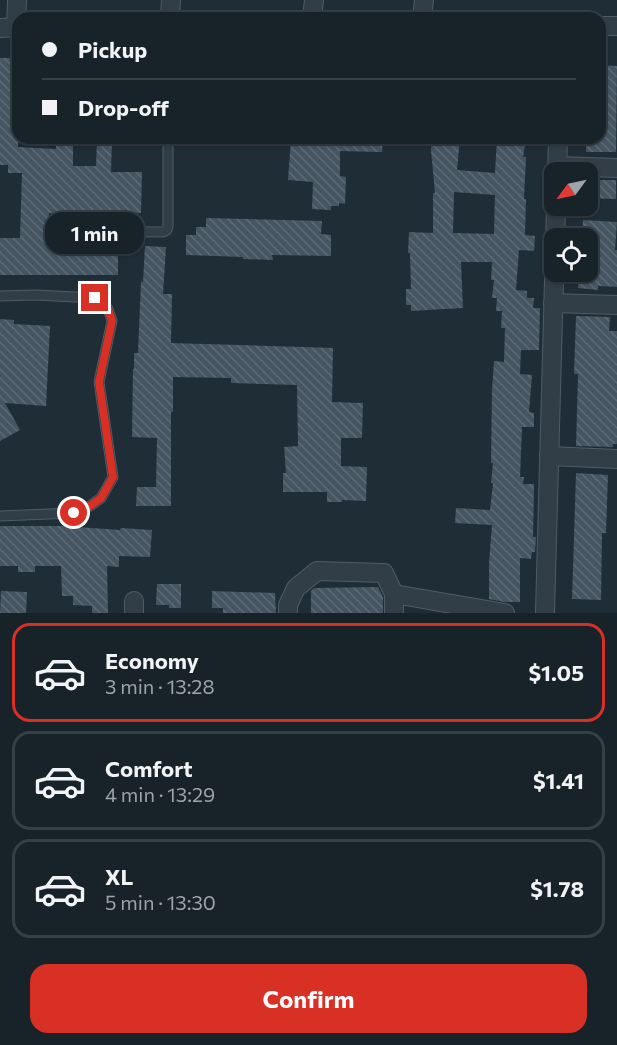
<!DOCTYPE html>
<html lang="en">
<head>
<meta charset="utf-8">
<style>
  :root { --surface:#172229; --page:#202a31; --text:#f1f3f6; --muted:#9ea4a8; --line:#363f46; --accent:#d93025 }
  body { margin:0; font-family:Commissioner,sans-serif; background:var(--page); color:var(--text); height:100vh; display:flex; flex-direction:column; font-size:22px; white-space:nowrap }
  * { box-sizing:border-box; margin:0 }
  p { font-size:20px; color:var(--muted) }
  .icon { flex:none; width:33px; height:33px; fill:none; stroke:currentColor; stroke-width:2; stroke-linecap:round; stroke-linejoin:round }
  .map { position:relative; height:613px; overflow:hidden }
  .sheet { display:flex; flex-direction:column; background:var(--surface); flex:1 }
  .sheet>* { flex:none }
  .hud { position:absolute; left:12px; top:12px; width:594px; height:132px; border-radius:18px; box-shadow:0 2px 4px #0004,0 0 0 2px var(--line); display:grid; align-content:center; height:132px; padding:0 30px; background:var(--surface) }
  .needle { width:39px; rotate:237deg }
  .tools { position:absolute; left:544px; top:162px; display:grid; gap:12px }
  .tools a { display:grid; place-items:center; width:54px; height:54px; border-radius:12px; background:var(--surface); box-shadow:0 2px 4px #0004,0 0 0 2px var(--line); font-size:30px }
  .end { position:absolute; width:27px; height:27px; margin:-14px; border:8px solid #d93025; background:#fff; box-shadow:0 0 0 3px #fff }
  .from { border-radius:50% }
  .bubble { position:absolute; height:42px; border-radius:18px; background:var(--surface); box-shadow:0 2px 4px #0004,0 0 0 2px var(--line); font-size:20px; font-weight:700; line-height:42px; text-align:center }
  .hud b { display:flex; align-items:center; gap:21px; height:57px; font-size:22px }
  .hud b+b { border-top:2px solid var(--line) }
  .hud i { width:15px; height:15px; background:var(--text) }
  ul { padding:10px 0 0; list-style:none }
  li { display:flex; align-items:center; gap:18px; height:99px; margin:0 12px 9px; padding:0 18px; border:3px solid var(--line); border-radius:18px }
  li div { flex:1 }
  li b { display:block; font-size:22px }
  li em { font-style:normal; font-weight:700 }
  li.active { border-color:var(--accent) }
  li>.icon { width:54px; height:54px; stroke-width:1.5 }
  .cta { display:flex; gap:12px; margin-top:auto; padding:12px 30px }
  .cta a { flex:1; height:69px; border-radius:18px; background:var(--accent); color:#fff; font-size:24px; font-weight:700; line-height:69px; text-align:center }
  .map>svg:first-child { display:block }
</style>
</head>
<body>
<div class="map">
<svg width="617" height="613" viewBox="0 0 617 613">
  <defs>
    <pattern id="building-back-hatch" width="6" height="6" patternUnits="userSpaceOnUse" patternTransform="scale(1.5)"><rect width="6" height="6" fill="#455561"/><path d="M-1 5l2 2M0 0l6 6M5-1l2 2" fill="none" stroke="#5d6b76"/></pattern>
  </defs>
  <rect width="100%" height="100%" fill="#1f2d37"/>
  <g fill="url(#building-back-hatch)" fill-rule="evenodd">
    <path d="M0,58H12L13,86H18V147L56,149V138H73V166H96L97,140L112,141L111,172H142L141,213L100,212V214L49,213L48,238H118V275H0V238H20L22,173H8V165H0Z"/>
    <path d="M600,65L617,66L616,152H586V138H600Z"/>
    <path d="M291,138H383L382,152L340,151V176L346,177L345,204L339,203V206H331V210L312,209L313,182L288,180Z"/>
    <path d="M432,138H460L457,170L495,173L497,138H526L523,157H526L524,199H526L525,235L535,236L534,251L519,250L516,290L527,291V298H534L533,308H540L539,350H521L520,374L532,375L529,412L534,413V427H522L520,477H524L523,484H534L533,537H536L535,552H532L531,559L520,558V602H505L489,599V563L492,525L455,523L456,508L490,510L493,483H491L493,463H491L492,390L494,361L504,362L505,328H501L502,311H496L497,298H492L494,280H491L492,262H461L463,308L411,311V305H406V289H411L410,253H408L409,232L433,233V193H435L431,150ZM454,192L495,195L494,234L453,233Z"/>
    <path d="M588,180H616V199L588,198Z"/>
    <path d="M206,218L322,221L321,234L331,235V256L272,255L273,260L243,259V257L186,255V235H196V227H206Z"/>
    <path d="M583,220L617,222L615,250H617V287L598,286V290L578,288L579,272H588V238H582Z"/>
    <path d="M145,246L166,247L163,294H172L171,343L333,348L332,402L363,403L362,438H341V466L367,467L366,501L342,500V502H327V492H283V473H286L284,447L298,446L297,385L231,383V378L173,377V412H171V506H136L137,487H156L157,438L132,437L133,369H134V353H138L141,282H143Z"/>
    <path d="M576,316L610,317L609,331H617V444H613V447L576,446L578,374H574Z"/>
    <path d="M0,319L14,320V324L50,326L46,406L5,403L20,430L0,441Z"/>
    <path d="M576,473L608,475L606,533H602L601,600L572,599Z"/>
    <path d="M0,526H63L120,530L121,528L152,530L150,557L119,556V567L107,566L108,613H92V606L73,605V596H62L61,566H35V572H18V566H0Z"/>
    <path d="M157,584H181V608H169V605H156Z"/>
    <path d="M378,587L383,597V613H311V591L314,588Z"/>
    <path d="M1,591L27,592L26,613H0Z"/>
    <path d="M212,591L275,593L276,613H223V608H212Z"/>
  </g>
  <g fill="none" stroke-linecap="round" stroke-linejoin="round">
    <g stroke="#505c65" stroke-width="11">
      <g id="lane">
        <path d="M60,231L163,232L167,230L168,226V138"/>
        <path d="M0,296L35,295L95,298L108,309L112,321L99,382L113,477L101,498L90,506L74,513L0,516"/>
      </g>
    </g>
    <g stroke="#505c65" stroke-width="20">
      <g id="street">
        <path d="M170,18L171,0"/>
        <path d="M312,18L314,0"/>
        <path d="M422,18L424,0"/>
        <path d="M600,26H617"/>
        <path d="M16,27L17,0"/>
        <path d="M0,28L18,27"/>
        <path d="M557,166L617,168"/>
        <path d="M557,172L558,138"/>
        <path d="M553,303L617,305"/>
        <path d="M549,456L617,459"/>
        <path d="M394,594L505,613"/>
        <path d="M134,601V613"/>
        <path d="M288,613V605L296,588L317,571L384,573L394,594V613"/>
        <path d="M545,613L556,206"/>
      </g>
    </g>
    <use href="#lane" stroke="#323e47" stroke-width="9"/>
    <use href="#street" stroke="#323e47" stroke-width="18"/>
  </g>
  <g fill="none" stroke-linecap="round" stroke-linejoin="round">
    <path stroke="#d93025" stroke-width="8" d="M74,513L90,506L101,498L113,477L99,382L112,321L108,309L95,298"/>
  </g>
</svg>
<div class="tools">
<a><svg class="needle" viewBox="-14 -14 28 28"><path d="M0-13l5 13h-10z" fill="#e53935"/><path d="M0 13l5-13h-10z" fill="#9ea4a8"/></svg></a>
<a><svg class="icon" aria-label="locate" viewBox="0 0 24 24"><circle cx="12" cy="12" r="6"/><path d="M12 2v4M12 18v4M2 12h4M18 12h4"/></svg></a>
</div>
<i class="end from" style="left:74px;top:513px"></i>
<i class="end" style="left:95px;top:298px"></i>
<div class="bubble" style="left:45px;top:212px;width:99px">1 min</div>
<div class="hud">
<b><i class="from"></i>Pickup</b>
<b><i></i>Drop-off</b>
</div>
</div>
<section class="sheet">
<ul>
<li class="active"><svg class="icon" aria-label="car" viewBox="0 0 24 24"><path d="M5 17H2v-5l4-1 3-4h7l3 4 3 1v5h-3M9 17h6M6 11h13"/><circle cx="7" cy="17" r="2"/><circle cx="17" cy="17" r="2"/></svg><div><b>Economy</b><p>3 min · 13:28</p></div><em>$1.05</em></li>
<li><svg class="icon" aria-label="car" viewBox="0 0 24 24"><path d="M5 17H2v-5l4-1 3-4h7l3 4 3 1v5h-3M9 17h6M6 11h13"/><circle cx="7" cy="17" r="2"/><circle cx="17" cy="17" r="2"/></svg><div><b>Comfort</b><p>4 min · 13:29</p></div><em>$1.41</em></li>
<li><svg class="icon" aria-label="car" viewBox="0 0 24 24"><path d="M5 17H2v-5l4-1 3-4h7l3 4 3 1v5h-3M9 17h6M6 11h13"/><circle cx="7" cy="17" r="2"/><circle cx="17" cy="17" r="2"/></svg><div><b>XL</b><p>5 min · 13:30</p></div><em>$1.78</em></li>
</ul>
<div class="cta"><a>Confirm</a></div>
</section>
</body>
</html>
